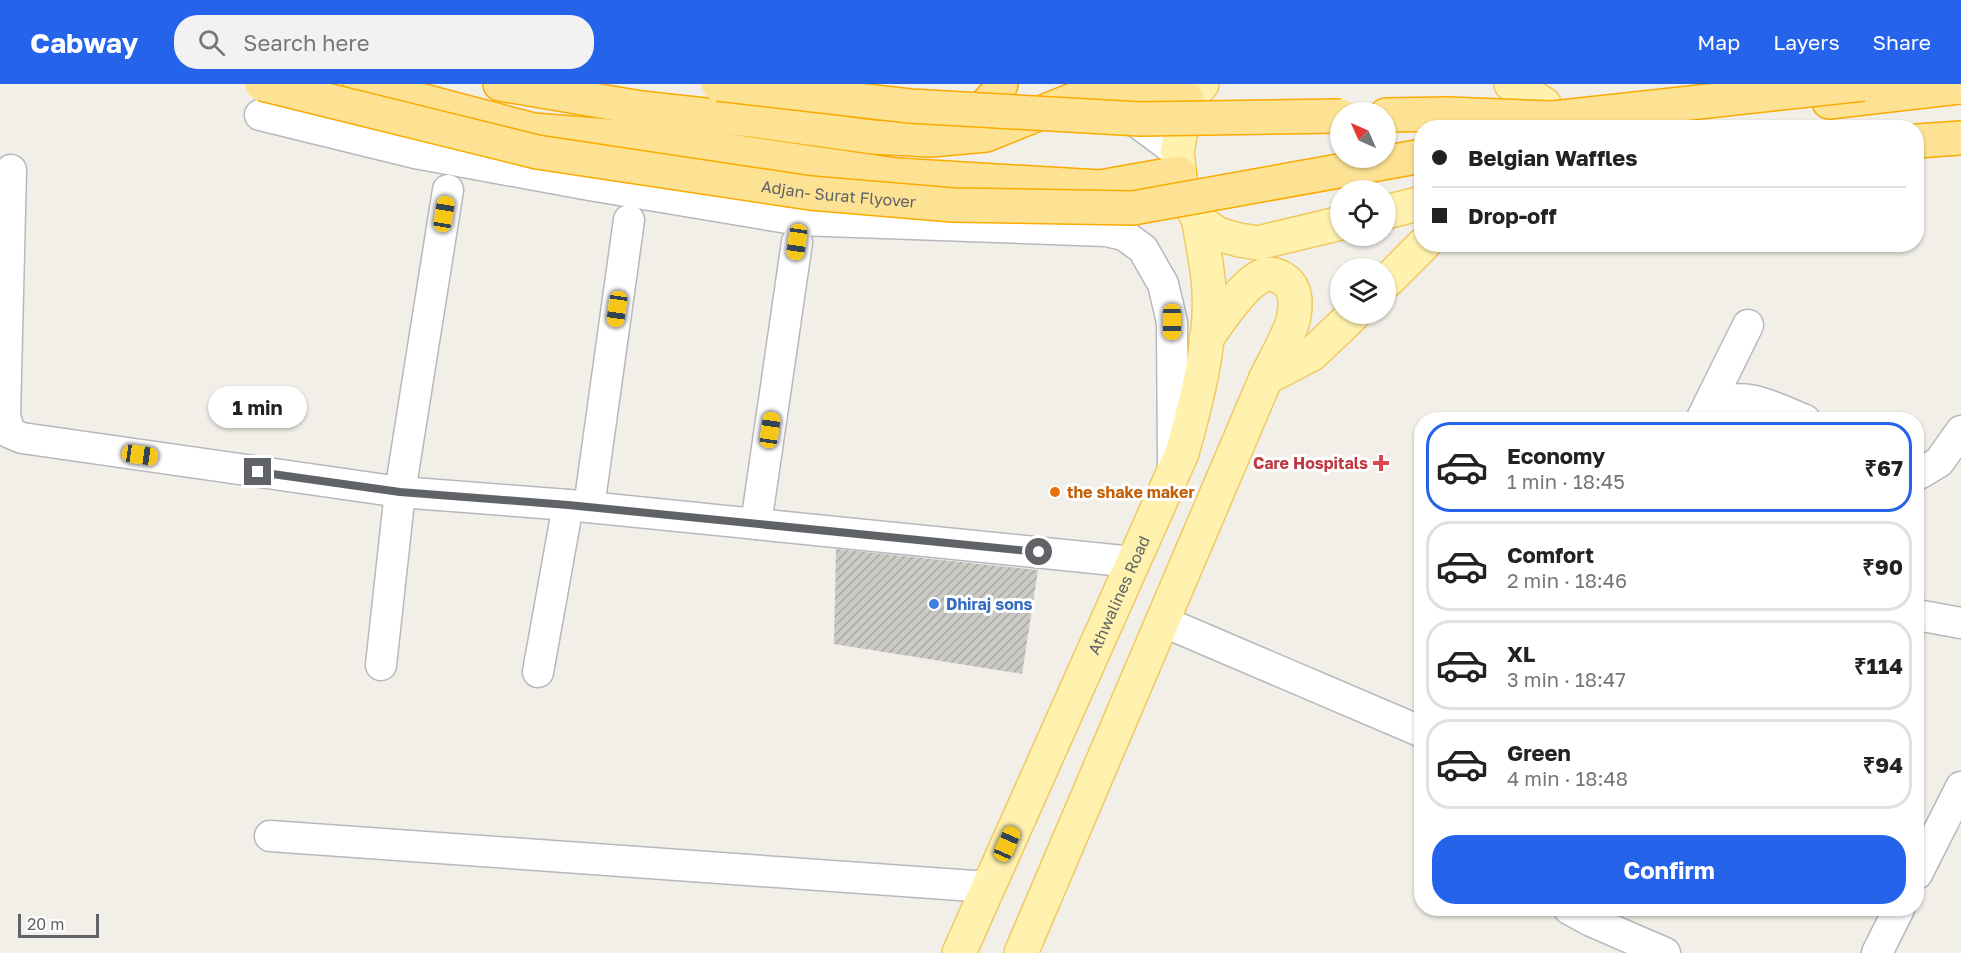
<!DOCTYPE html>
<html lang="en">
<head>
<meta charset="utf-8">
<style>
  :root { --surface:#fff; --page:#f2f2f2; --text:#222; --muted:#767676; --line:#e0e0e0; --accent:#2563eb }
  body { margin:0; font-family:"Golos Text",sans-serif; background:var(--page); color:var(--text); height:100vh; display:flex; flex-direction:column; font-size:22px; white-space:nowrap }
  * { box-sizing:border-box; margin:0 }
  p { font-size:20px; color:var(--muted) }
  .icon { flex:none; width:33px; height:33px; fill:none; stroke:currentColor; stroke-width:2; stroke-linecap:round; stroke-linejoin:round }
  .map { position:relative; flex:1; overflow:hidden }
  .drawer { position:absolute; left:1414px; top:328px; width:510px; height:504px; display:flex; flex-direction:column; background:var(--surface); border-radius:24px; box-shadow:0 2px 4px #0004 }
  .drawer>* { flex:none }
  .guide { position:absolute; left:1414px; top:36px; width:510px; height:132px; border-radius:24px; box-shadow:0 2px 4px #0004; display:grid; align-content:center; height:132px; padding:0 18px; background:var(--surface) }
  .needle { width:39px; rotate:315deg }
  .buttons { position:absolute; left:1330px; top:18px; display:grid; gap:12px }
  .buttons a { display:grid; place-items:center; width:66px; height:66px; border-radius:50%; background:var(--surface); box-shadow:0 2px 4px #0004; font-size:30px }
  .scale { position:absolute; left:18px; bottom:15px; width:81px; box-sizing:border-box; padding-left:6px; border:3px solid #5f6368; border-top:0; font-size:16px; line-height:21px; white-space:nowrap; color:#5f6368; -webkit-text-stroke:4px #fff; paint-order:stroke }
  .end { position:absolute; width:27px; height:27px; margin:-14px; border:8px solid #5f6368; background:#fff; box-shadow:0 0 0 3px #fff }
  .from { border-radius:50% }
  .bubble { position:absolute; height:42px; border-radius:21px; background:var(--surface); box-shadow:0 2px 4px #0004; font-size:20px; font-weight:700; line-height:42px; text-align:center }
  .car { position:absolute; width:18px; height:36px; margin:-18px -9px; border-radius:8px; box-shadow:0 0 4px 2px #0007; background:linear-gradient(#f5c518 24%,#345 0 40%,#f5c518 0 76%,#345 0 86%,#f5c518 0) }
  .guide b { display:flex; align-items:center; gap:21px; height:57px; font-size:22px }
  .guide b+b { border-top:2px solid var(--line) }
  .guide i { width:15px; height:15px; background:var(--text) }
  ul { padding:10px 0 0; list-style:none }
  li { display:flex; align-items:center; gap:18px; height:90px; margin:0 12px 9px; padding:0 6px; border:3px solid var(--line); border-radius:24px }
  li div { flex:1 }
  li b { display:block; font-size:22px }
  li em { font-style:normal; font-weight:700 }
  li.selected { border-color:var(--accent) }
  li>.icon { width:54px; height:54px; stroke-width:1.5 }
  .button { display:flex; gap:12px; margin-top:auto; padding:12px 18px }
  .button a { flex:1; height:69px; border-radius:24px; background:var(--accent); color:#fff; font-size:24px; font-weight:700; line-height:69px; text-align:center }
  header { display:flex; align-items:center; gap:36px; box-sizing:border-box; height:84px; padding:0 30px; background:var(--accent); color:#fff }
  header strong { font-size:28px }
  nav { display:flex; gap:33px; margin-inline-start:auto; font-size:21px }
  .search { width:420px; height:54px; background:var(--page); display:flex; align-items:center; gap:15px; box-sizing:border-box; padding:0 21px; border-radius:24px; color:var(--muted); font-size:22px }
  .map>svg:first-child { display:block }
</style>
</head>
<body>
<header>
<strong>Cabway</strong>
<div class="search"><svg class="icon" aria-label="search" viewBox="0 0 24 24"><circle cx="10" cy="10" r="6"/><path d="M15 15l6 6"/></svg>Search here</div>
<nav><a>Map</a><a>Layers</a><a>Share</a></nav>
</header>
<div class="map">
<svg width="1961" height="869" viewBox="0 0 1961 869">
  <defs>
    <pattern id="building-hatch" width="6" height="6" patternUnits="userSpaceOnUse" patternTransform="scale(1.5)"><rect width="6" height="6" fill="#cccac5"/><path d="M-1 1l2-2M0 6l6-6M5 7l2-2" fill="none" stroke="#a9a8a4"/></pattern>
  </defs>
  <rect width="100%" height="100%" fill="#f1efe8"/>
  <path fill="url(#building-hatch)" d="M836,465L1038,486L1022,590L834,560Z"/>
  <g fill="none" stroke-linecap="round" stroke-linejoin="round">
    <g stroke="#b5b8bc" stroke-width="33">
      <g id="minor">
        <path d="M1122,27L1177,68"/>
        <path d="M260,31L415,69L584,100L799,136L1106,147L1124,151L1143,165L1163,200L1172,238L1173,381"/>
        <path d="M11,86L5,332L10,349L22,354L400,408L568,421L1133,478"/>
        <path d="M1709,320C1750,308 1768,321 1805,336"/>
        <path d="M1701,336L1748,241"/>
        <path d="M1917,387L1921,389L1939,378L1961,347"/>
        <path d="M589,423L629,136"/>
        <path d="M756,440L797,158"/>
        <path d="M1917,531L1961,539"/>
        <path d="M1162,537L1422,648"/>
        <path d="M381,581L400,408L448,106"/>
        <path d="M538,588L568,421"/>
        <path d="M270,752L988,803"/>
        <path d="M1917,790L1961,703"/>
        <path d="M1569,825L1591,837L1665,869"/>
        <path d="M1877,869L1899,825"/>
      </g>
    </g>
    <g stroke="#f2c960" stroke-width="36">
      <g id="major">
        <path d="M1202,0L1187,15L1177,68L1181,102L1199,137L1218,150L1239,156L1258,159L1341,139"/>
        <path d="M1511,0L1544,20L1540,44"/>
        <path d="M1386,128L1422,119"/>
        <path d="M1386,198L1424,160"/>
        <path d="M1206,255C1218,239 1245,196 1265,191C1273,189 1280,192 1286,197C1296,204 1296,220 1294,231C1293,245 1273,279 1266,294"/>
        <path id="s1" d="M959,869L1182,369C1196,319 1212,259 1209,206C1208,183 1202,160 1199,137"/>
        <path d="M1021,869L1266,294L1312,270L1354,230"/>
      </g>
    </g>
    <g stroke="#f9ab00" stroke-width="36">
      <g id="highway">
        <path d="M360,0L533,46L646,55L896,91L1100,103L1179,89"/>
        <path d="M500,0L641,24L750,36L872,53L931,56L986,51L1095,7L1187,15"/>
        <path d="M1829,18L1961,3"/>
        <path d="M1386,31L1447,30"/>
        <path d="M966,43L997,9L1001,0"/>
        <path d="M1917,57L1961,54"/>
      </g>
    </g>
    <use href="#minor" stroke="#fff" stroke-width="30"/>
    <use href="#major" stroke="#fff2af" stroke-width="33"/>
    <use href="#highway" stroke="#fde293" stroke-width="33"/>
    <g stroke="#f9ab00" stroke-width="36" stroke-linecap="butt">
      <g id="highway-bridge">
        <path id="s2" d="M262,0L537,68L810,109L953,121L1133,124L1422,72"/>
        <path d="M718,0L910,22L1140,35L1341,32"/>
        <path d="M1447,30L1553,34L1863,0"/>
      </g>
    </g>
    <use href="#highway-bridge" stroke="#fde293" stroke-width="33"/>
  </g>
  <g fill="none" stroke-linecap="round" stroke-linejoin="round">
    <path stroke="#5f6368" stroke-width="8" d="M258,388L400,408L568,421L1039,468"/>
  </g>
  <path fill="#e0444e" stroke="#fff" stroke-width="2" d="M1378 370h6v6h6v6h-6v6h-6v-6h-6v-6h6z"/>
  <circle fill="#e8710a" stroke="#fff" stroke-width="2" cx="1055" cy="408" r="6"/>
  <circle fill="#3f7fe0" stroke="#fff" stroke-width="2" cx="934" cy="520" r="6"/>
  <g text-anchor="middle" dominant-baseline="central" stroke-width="6" stroke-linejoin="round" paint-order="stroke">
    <g font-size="16" fill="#5f6368" stroke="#fff">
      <text stroke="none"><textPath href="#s2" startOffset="588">Adjan- Surat Flyover</textPath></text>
      <text stroke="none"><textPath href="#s1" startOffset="392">Athwalines Road</textPath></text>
    </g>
    <g font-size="16" font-weight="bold" fill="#be3a42" stroke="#fff" text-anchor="end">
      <text x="1368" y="379">Care Hospitals</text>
    </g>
    <g font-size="16" font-weight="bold" fill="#c56008" stroke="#fff" text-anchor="start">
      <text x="1067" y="408">the shake maker</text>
    </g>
    <g font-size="16" font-weight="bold" fill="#366cbe" stroke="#fff" text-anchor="start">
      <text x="946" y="520">Dhiraj sons</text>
    </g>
  </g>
</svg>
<div class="buttons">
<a><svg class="needle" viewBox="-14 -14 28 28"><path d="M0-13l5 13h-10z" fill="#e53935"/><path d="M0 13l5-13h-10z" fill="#767676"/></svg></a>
<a><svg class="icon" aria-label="locate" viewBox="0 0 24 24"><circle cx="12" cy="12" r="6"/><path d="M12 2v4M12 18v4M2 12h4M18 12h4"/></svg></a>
<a><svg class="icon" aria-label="layers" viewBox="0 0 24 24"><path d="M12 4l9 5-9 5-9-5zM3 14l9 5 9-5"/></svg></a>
</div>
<div class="scale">20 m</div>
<i class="end from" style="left:1039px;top:468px"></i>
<i class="end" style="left:258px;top:388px"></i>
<div class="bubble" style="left:208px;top:302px;width:99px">1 min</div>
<i class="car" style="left:444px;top:130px;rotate:9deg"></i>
<i class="car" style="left:797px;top:158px;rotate:188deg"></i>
<i class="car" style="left:617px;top:225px;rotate:188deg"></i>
<i class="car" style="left:1172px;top:238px;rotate:180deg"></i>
<i class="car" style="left:770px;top:346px;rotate:8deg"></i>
<i class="car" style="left:140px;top:371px;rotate:98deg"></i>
<i class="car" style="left:1007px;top:760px;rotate:24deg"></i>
<div class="guide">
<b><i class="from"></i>Belgian Waffles</b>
<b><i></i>Drop-off</b>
</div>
<section class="drawer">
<ul>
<li class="selected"><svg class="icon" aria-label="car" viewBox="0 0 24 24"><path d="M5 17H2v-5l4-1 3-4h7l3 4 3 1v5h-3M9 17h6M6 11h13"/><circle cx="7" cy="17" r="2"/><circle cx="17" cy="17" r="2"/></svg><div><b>Economy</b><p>1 min · 18:45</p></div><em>₹67</em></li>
<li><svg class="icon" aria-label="car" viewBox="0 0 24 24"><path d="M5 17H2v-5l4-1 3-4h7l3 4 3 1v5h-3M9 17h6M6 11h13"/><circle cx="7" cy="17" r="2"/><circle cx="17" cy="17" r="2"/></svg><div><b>Comfort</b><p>2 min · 18:46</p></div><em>₹90</em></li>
<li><svg class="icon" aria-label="car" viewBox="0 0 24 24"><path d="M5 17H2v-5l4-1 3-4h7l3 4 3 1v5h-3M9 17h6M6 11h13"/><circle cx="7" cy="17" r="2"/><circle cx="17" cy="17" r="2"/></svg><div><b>XL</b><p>3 min · 18:47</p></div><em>₹114</em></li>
<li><svg class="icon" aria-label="car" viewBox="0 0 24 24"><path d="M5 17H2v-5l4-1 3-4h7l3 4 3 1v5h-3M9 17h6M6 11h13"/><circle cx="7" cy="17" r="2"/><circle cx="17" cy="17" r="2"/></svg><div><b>Green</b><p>4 min · 18:48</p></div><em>₹94</em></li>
</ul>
<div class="button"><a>Confirm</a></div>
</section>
</div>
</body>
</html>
